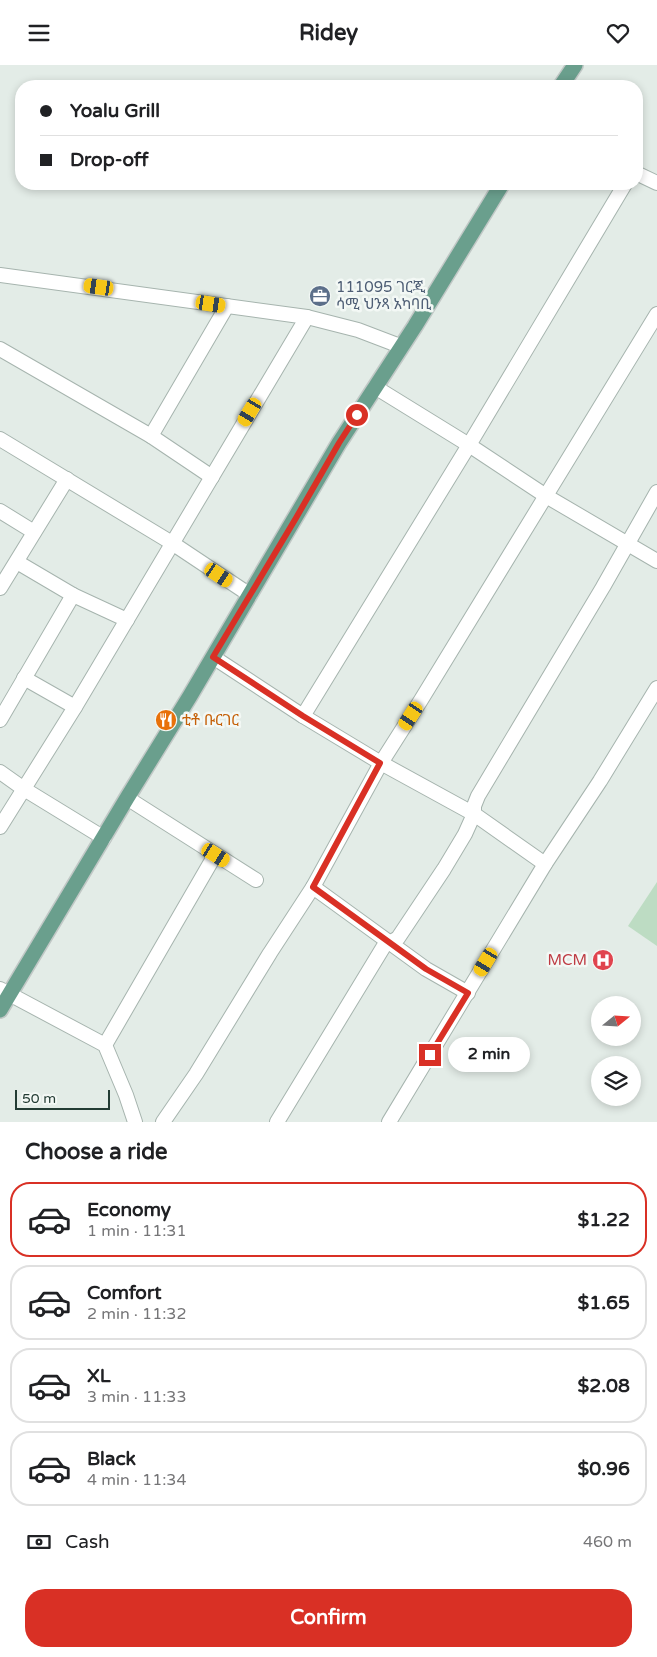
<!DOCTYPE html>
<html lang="en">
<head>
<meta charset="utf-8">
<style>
  :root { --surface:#fff; --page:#f6f6f6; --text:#202124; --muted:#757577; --line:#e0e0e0; --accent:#d93025 }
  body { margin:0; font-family:"Varela Round","Noto Sans Ethiopic",sans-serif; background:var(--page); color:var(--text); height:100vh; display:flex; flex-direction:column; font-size:19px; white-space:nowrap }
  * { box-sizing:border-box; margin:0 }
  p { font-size:16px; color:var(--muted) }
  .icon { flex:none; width:28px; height:28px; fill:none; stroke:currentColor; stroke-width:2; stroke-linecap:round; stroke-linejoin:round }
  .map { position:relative; height:1057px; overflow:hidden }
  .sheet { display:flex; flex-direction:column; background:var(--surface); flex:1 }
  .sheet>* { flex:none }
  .banner { position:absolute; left:15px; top:15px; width:628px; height:110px; border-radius:20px; box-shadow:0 2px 8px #0003; display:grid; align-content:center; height:110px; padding:0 25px; background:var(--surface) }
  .needle { width:32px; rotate:72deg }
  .controls { position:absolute; left:591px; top:931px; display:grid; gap:10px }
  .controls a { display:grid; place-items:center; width:50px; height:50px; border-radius:50%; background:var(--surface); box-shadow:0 2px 8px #0003; font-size:25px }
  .scale { position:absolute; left:15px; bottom:12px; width:95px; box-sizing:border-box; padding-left:5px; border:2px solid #233c34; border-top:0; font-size:14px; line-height:18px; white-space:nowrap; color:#233c34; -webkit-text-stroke:4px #f3f8f5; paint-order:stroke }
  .end { position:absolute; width:22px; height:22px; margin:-11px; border:6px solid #d93025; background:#fff; box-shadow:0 0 0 2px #fff }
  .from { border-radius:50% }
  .bubble { position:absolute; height:35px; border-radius:18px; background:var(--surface); box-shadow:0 2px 8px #0003; font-size:16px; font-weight:800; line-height:35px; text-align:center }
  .car { position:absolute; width:15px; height:30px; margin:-15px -8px; border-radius:6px; box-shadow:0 0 4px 1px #0007; background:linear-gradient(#f5c518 24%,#345 0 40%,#f5c518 0 76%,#345 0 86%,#f5c518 0) }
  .banner b { display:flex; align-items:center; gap:18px; height:48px; font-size:19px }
  .banner b+b { border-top:1px solid var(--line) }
  .banner i { width:12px; height:12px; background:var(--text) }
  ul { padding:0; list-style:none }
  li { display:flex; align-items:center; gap:15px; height:75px; margin:0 10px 8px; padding:0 15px; border:2px solid var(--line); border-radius:20px }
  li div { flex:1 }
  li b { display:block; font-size:19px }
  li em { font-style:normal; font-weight:800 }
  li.active { border-color:var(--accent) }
  li>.icon { width:45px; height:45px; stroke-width:1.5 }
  h2 { padding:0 25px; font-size:22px; line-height:60px }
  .pay { display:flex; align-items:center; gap:12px; height:55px; padding:0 25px; font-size:19px }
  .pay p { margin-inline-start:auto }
  .primary-button { display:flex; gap:10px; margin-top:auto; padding:10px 25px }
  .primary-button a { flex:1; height:58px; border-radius:20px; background:var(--accent); color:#fff; font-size:20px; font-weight:800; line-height:58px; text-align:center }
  header { display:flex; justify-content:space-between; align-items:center; height:65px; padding:0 25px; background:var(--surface); font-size:22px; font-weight:800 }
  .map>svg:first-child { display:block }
</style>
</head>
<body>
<header><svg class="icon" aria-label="menu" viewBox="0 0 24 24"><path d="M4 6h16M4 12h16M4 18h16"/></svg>Ridey<svg class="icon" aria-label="heart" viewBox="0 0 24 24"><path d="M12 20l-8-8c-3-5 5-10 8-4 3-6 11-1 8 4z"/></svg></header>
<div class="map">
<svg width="657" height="1057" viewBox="0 0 657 1057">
  <rect width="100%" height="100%" fill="#e3ece7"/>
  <path fill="#bddcc3" d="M657,817V881L628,861Z"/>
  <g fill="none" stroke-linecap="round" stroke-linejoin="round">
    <g stroke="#a6b4ae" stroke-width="16">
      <g id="minor">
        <path d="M636,108L657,118"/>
        <path d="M0,210L307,252L358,265L400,281"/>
        <path d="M0,284L151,371L212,412"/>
        <path d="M375,322L469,380L546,431L657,496"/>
        <path d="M151,371L227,241"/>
        <path d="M0,374L172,478L250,530"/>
        <path d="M0,446L34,467"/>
        <path d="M17,497L73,530L127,555"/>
        <path d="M0,523L67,414"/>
        <path d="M213,592L303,651L381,698L474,749L545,799"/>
        <path d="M24,613L75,642"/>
        <path d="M303,651L469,380L625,119"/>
        <path d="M0,655L73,530"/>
        <path d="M0,707L24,724L104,773"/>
        <path d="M127,733L256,815"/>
        <path d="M0,762L75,642L307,252"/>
        <path d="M313,822L426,904L468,928"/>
        <path d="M0,924L105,980L126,1030L135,1057"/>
        <path d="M105,980L215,790"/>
        <path d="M163,1057L196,1009L270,888L313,822L381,698L421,635L657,249"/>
        <path d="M277,1057L384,881L398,873L444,804L465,769L474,749V741L478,731L603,522L657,427"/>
        <path d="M389,1057L545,799L600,716L657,623"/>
      </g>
    </g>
    <g stroke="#c1c8c6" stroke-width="18">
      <g id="major">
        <path d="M561,21L575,0"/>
        <path d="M0,945L127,733L190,631L339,378L415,261L502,119"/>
      </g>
    </g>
    <use href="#minor" stroke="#fff" stroke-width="14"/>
    <use href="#major" stroke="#6a9f8d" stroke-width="15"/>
  </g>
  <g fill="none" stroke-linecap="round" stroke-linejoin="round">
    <path stroke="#d93025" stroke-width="6" d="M357,350L339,378L296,453L213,592L303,651L380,698L313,822L426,904L468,928L430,990"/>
  </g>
  <defs>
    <g id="office-disc" transform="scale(1.125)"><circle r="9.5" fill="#5c6f8a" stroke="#f3f8f5"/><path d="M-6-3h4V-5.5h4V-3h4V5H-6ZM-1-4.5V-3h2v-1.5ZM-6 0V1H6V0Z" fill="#fff"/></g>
    <g id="restaurant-disc" transform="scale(1.125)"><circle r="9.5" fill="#e8710a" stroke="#f3f8f5"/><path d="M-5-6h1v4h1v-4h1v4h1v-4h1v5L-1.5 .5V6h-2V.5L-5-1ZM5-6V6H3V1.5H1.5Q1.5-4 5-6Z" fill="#fff"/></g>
    <g id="hospital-disc" transform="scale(1.125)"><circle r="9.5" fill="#e0444e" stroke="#f3f8f5"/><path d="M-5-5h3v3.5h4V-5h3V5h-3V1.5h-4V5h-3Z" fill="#fff"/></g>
  </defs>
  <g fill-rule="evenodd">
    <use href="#office-disc" x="320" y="231"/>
    <use href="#restaurant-disc" x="166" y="655"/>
    <use href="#hospital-disc" x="603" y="895"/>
  </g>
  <g text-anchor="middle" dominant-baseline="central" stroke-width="5" stroke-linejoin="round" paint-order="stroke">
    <g font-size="15" fill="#4e5e75" stroke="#f3f8f5" text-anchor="start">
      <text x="336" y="222">111095 ገርጂ<tspan x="336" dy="17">ሳሚ ህንጻ አካባቢ</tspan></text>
    </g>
    <g font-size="15" fill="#c56008" stroke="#f3f8f5" text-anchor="start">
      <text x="182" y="655">ቲቶ ቡርገር</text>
    </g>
    <g font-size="15" fill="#be3a42" stroke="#f3f8f5" text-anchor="end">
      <text x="587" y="895">MCM</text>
    </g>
  </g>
</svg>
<div class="controls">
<a><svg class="needle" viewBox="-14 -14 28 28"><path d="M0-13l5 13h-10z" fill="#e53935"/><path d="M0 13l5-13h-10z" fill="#757577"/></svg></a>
<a><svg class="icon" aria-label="layers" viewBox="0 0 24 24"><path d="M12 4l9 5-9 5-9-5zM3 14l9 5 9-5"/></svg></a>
</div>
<div class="scale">50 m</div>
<i class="end from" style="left:357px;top:350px"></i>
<i class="end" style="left:430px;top:990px"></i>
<div class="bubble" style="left:448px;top:972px;width:82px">2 min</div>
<i class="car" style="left:99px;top:222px;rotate:278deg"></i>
<i class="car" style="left:211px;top:239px;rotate:99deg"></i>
<i class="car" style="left:250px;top:347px;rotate:211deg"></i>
<i class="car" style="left:219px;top:510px;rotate:124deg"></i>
<i class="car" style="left:411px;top:651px;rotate:213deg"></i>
<i class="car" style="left:216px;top:790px;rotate:122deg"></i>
<i class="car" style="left:486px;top:897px;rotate:211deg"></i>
<div class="banner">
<b><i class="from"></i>Yoalu Grill</b>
<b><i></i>Drop-off</b>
</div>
</div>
<section class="sheet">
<h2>Choose a ride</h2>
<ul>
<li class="active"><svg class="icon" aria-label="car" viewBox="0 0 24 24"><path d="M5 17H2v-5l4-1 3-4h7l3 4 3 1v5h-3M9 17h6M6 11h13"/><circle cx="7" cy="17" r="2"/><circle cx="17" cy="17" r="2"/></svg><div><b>Economy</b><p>1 min · 11:31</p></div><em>$1.22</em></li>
<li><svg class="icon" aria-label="car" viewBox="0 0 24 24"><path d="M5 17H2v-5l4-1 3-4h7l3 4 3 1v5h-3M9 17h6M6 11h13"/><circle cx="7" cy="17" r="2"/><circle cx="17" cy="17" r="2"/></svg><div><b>Comfort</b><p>2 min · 11:32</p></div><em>$1.65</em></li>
<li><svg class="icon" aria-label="car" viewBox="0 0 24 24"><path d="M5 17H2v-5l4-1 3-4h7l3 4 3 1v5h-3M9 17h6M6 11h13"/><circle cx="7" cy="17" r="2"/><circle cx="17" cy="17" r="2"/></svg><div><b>XL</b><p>3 min · 11:33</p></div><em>$2.08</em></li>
<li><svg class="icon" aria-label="car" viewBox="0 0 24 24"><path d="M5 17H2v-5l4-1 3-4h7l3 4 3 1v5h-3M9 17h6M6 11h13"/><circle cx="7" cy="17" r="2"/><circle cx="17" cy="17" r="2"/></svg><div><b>Black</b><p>4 min · 11:34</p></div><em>$0.96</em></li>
</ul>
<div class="pay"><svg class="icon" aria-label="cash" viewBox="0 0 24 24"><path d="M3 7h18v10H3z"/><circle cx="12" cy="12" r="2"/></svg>Cash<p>460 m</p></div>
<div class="primary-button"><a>Confirm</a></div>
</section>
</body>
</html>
